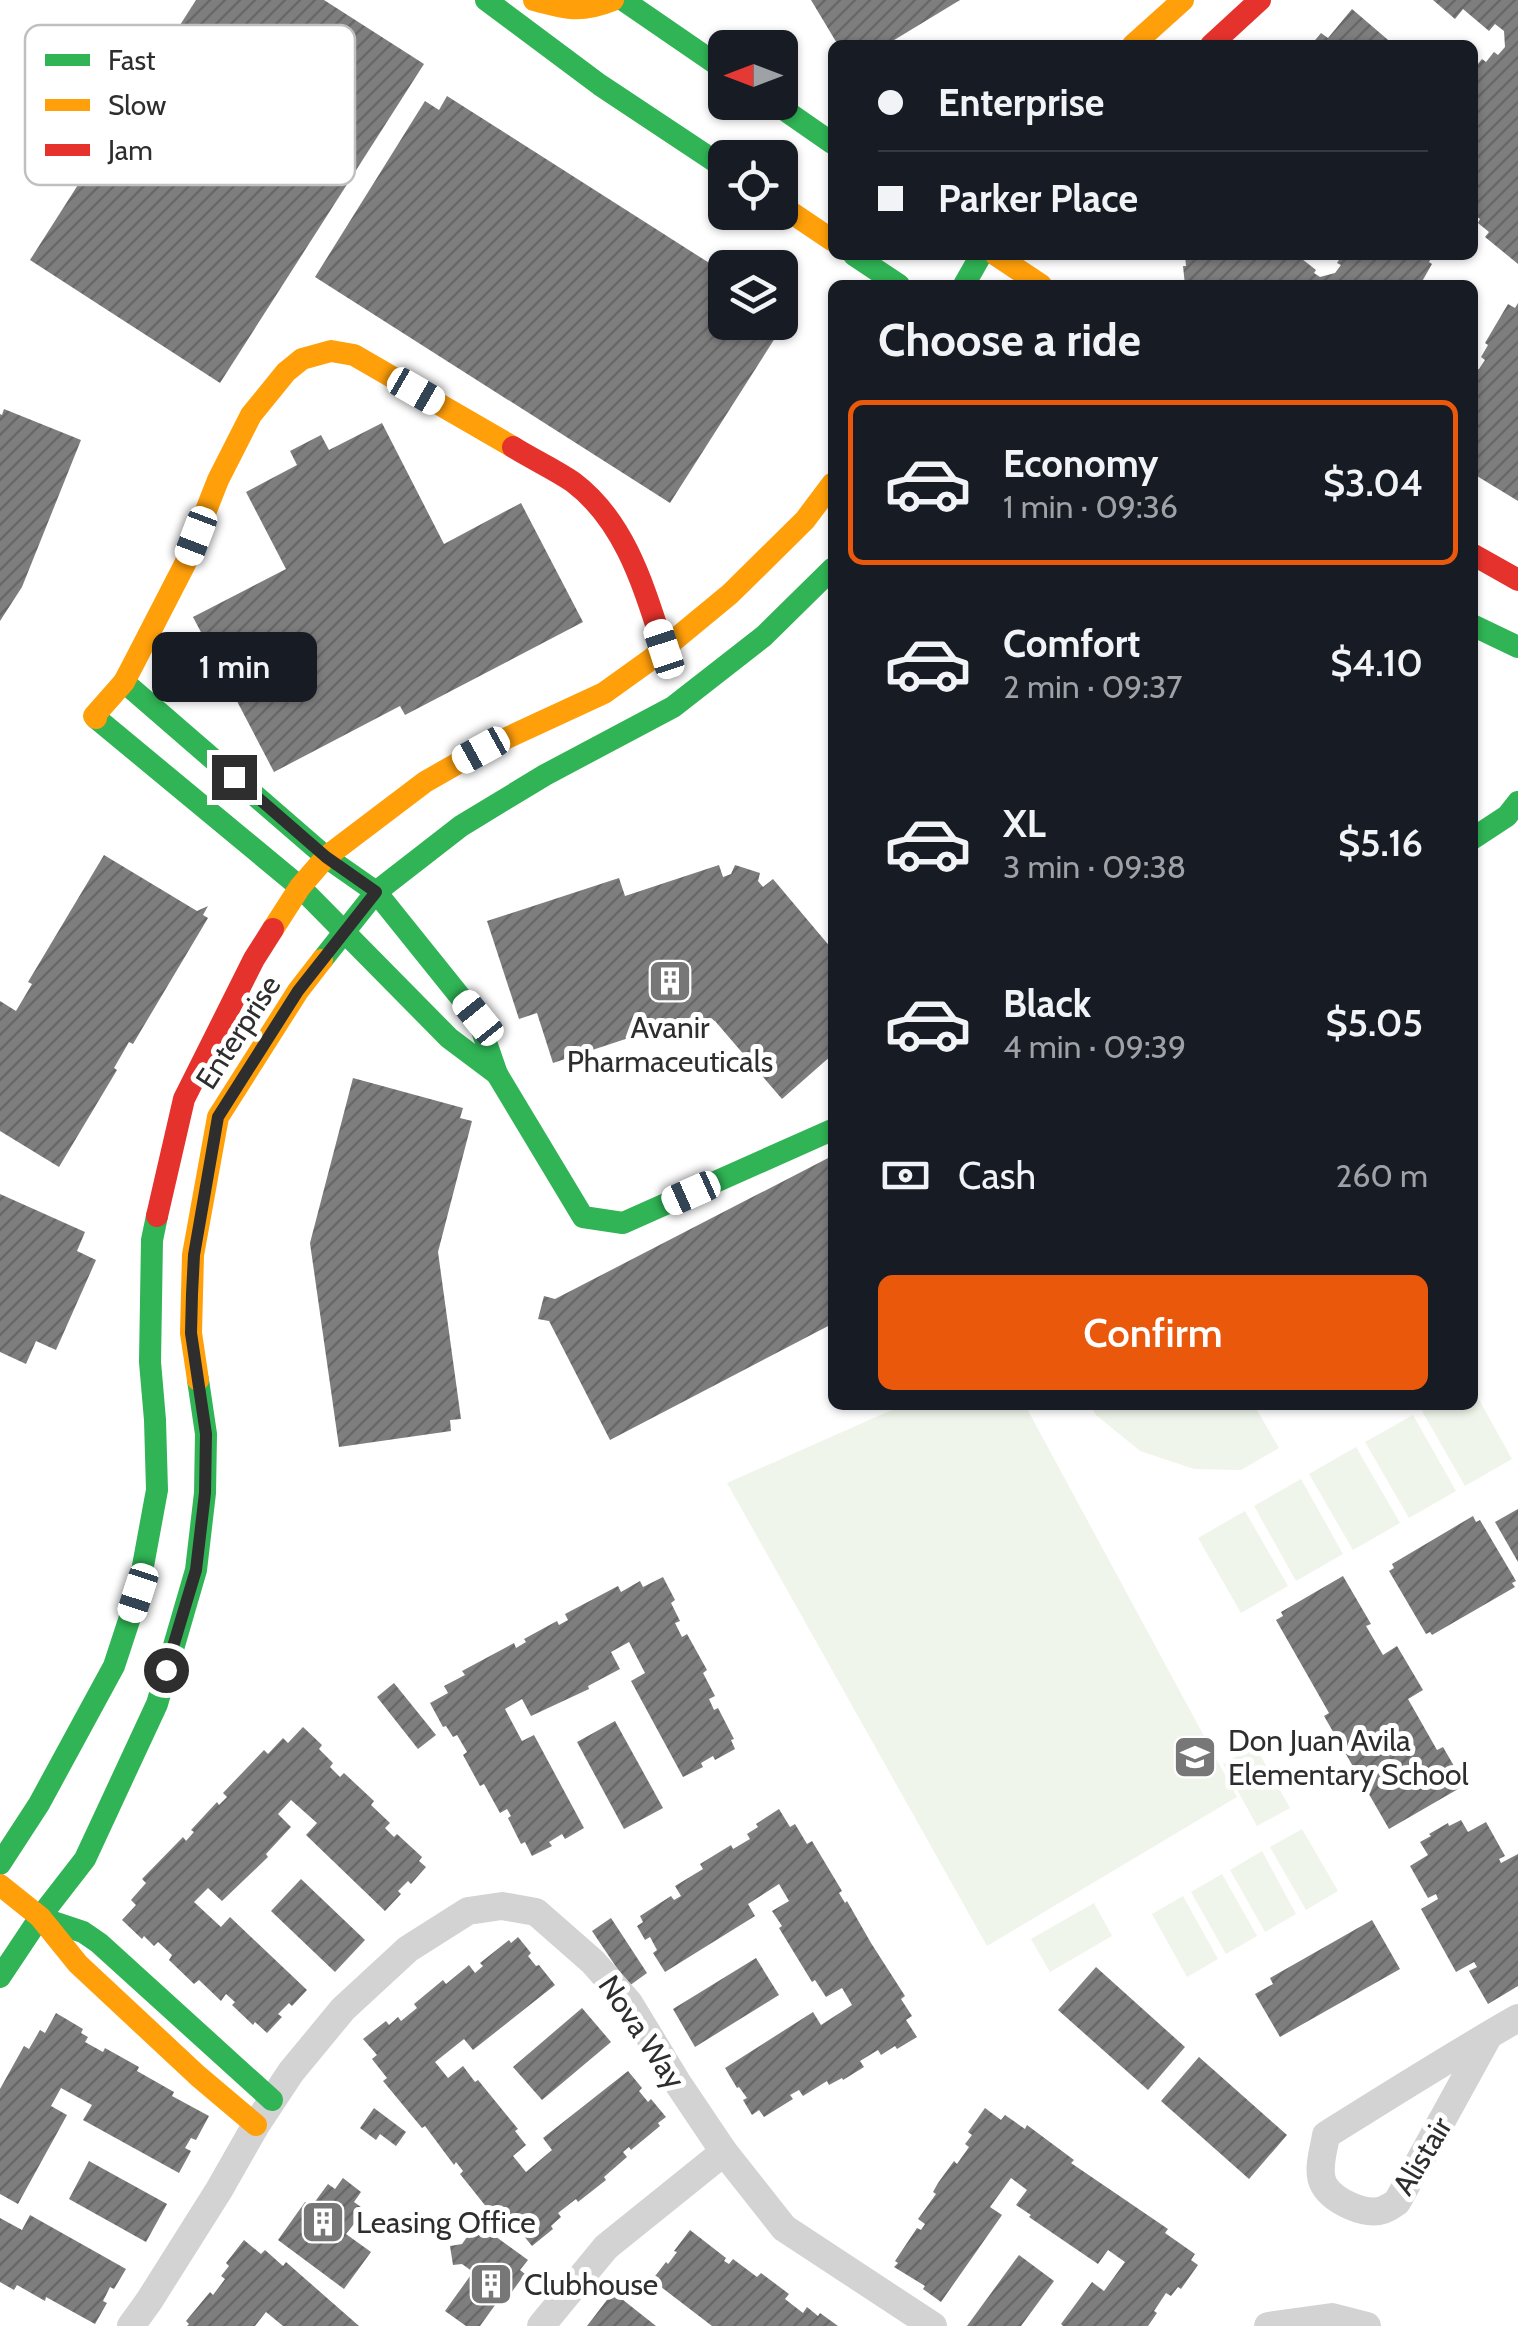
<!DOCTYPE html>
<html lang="en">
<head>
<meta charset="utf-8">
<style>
  :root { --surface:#171b24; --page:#242831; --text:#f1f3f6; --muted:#9ea1a6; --line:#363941; --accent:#ea580c }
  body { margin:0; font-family:Cabin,sans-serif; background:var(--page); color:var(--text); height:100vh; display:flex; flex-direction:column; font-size:38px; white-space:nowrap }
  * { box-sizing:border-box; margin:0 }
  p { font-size:32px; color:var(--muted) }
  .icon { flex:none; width:55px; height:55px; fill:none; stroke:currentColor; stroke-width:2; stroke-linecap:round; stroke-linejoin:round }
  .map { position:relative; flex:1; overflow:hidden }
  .drawer { position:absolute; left:828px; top:280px; width:650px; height:1130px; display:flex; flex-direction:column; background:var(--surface); border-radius:15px; box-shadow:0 2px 8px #0004 }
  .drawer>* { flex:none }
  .banner { position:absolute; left:828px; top:40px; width:650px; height:220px; border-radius:15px; box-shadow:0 2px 8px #0004; display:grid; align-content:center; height:220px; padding:0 50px; background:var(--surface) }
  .needle { width:65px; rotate:270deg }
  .buttons { position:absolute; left:708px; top:30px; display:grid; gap:20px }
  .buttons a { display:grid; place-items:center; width:90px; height:90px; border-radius:15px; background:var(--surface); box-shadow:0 2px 8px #0004; font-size:50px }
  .end { position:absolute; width:45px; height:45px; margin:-22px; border:12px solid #2e2e2e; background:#fff; box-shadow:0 0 0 5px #fff }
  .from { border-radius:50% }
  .bubble { position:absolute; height:70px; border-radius:15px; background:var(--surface); box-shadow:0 2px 8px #0004; font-size:32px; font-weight:600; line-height:70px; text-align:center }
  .car { position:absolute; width:30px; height:60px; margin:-30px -15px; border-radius:12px; box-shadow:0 0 8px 2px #0007; background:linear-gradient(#fff 24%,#345 0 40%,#fff 0 76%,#345 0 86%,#fff 0) }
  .banner b { display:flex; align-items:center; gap:35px; height:95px; font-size:38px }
  .banner b+b { border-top:2px solid var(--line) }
  .banner i { width:25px; height:25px; background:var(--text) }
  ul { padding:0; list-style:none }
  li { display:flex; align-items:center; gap:30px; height:165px; margin:0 20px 15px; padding:0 30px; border:5px solid transparent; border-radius:15px }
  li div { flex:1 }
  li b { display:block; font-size:38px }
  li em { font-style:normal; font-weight:600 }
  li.selected { border-color:var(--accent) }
  li>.icon { width:90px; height:90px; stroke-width:1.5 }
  h2 { padding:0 50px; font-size:45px; line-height:120px }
  .pay { display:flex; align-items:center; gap:25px; height:110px; padding:0 50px; font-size:38px }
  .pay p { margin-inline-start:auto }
  .button { display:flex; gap:20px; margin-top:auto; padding:20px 50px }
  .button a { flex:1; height:115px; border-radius:15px; background:var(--accent); color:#fff; font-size:40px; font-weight:600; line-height:115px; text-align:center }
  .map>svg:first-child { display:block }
</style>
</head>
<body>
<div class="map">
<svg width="1518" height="2326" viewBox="0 0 1518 2326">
  <defs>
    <pattern id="building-hatch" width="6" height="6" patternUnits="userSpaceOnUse" patternTransform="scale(2.5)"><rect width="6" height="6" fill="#7e7e7e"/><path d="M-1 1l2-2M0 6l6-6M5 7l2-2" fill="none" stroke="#686868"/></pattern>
  </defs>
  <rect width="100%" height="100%" fill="#fff"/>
  <g fill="#f0f5eb">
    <path d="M1473,1389L1512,1459L1465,1486L1422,1411L1432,1405H1472Z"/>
    <path d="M903,1405H1025L1237,1797L987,1946L727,1483Z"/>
    <path d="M1090,1405H1254L1279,1448L1241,1470L1194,1469L1140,1451L1096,1415Z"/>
    <path d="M1413,1415L1456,1491L1409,1518L1365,1442Z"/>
    <path d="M1356,1447L1400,1523L1353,1550L1309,1474Z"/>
    <path d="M1301,1479L1343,1554L1296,1581L1254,1506Z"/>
    <path d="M1245,1511L1288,1586L1241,1613L1198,1538Z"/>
    <path d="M1255,1746L1290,1808L1257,1826L1223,1764Z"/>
    <path d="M1302,1829L1338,1891L1306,1910L1270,1847Z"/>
    <path d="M1262,1851L1296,1914L1265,1932L1230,1870Z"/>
    <path d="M1222,1874L1257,1936L1226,1954L1191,1892Z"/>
    <path d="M1183,1896L1218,1959L1187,1977L1152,1914Z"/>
    <path d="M1094,1903L1112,1936L1050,1972L1031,1939Z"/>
  </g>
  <g fill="url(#building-hatch)">
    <path d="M196,0H324L424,64L220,383L30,260Z"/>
    <path d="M811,0H960L886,45H838Z"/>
    <path d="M1433,0H1518V264L1485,237L1489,232L1478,223L1480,219L1472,213V71L1482,59L1486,62L1494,52L1498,55L1505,47L1504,31L1495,24L1489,31L1463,9L1455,19Z"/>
    <path d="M1352,9L1394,45H1311L1321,33L1328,38Z"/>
    <path d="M447,96L725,273V322L784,324L670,503L315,277L425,101L439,110Z"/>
    <path d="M1185,255H1305L1302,259L1316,270L1314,273L1320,277L1335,273L1341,265L1337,263L1342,255H1433L1429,262L1432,264L1420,285H1185L1183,266H1186Z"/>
    <path d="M1518,303V501L1472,473V371L1479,369L1485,360L1481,357L1488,345L1485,343L1508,304L1515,308Z"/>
    <path d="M4,409L81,440L22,587L0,621V414L2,415Z"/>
    <path d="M382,423L444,544L521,503L583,622L405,715L400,706L274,772L193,617L286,569L246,492L297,465L290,451L321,435L329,450Z"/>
    <path d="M104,855L197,911L208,906L203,915L208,918L133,1044L129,1042L114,1068L117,1070L59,1167L0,1131V1001L16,1011L32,984L28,982Z"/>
    <path d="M719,865L723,877L731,874L735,865L760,873L758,881L763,887L773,879L832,949V1055L782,1099L715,1021L695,1016L553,1063L537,1013L519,1019L487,921L619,878L625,896Z"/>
    <path d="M353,1078L463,1108L460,1118L472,1121L438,1252L461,1419L450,1420L451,1431L339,1447L310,1243Z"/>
    <path d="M832,1156V1324L610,1440L549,1321L538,1319L544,1296L555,1299Z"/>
    <path d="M0,1194L85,1232L77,1251L96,1260L56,1350L36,1341L26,1364L0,1352Z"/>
    <path d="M1518,1509V1562L1495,1522Z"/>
    <path d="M1473,1516L1476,1522L1480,1520L1516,1581L1512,1583L1515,1587L1432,1635L1430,1632L1426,1634L1389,1571L1394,1568L1392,1564Z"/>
    <path d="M1343,1576L1371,1624L1366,1626L1383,1655L1397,1646L1423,1690L1408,1699L1437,1750L1443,1747L1465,1785L1389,1829L1324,1716L1329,1713L1276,1620L1283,1616L1281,1612Z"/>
    <path d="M663,1577L675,1600L671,1603L680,1621L675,1623L682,1637L687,1634L707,1670L703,1673L715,1696L709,1699L714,1710L718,1708L734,1739L731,1740L735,1749L715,1760L713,1756L701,1763L703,1767L683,1777L631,1681L645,1673L629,1642L611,1652L620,1669L588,1686L589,1689L531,1716L522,1699L505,1709L522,1741L534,1735L584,1828L565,1839L562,1834L549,1842L552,1846L532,1856L525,1842L521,1844L508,1818L511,1816L507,1809L500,1813L484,1784L480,1786L463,1755L467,1752L457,1735L453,1737L446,1726L443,1727L430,1703L448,1693L444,1686L465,1675L462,1671L514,1643L516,1648L526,1642L524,1639L557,1621L559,1625L568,1620L565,1614L618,1586L621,1592L640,1581L643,1587Z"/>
    <path d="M394,1683L436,1735L418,1749L377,1697Z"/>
    <path d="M615,1721L663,1808L624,1829L577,1742Z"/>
    <path d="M303,1727L322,1745L319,1749L333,1763L330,1767L340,1777L344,1773L374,1801L371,1805L390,1823L385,1828L394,1837L397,1834L422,1857L419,1861L426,1867L411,1884L408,1881L398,1891L401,1894L385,1911L306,1835L317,1823L291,1800L278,1814L291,1827L266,1854L268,1857L222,1901L208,1888L194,1902L221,1927L230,1917L307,1990L292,2006L289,2003L278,2014L282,2017L267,2033L255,2022L253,2025L232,2005L235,2002L226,1994L221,2001L199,1980L194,1984L169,1960L172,1955L158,1942L154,1946L144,1936L142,1939L122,1920L136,1905L131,1900L146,1883L142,1879L183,1837L186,1841L194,1832L191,1830L217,1802L219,1805L227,1797L223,1793L264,1750L268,1754L283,1738L288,1743Z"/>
    <path d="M779,1809L790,1827L795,1824L807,1844L812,1841L842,1891L839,1893L845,1903L847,1901L871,1943L905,1996L901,1999L912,2016L906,2020L917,2037L897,2049L895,2046L881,2055L878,2050L860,2061L864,2067L843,2080L842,2078L829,2085L827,2081L803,2096L799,2090L790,2095L793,2099L764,2117L759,2110L752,2115L743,2100L747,2098L739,2087L737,2088L725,2068L813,2012L821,2025L852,2005L842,1988L826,1997L815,1980L812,1982L779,1928L782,1926L772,1911L789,1901L779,1884L748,1904L755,1916L665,1972L653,1953L657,1950L650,1937L645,1940L637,1926L643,1922L640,1916L671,1896L674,1900L681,1896L675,1886L703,1869L700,1864L731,1845L733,1849L750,1839L747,1834L758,1827L756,1824Z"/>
    <path d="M1461,1820L1468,1832L1486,1822L1505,1856L1499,1859L1501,1863L1518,1854V1986L1488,2004L1469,1971L1477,1967L1474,1962L1456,1972L1421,1909L1438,1899L1436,1894L1428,1898L1410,1866L1428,1855L1420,1842L1431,1836L1429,1834L1448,1823L1449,1826Z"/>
    <path d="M301,1879L365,1940L335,1972L271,1911Z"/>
    <path d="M611,1918L647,1973L629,1986L592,1931Z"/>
    <path d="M1372,1920L1400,1969L1280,2037L1255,1994L1273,1984L1270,1978Z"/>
    <path d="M518,1937L531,1953L528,1956L536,1966L539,1965L555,1985L473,2050L464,2039L435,2062L448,2078L463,2066L475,2082L478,2080L518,2129L515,2131L526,2145L513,2156L526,2172L552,2150L543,2138L628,2071L642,2088L639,2091L648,2102L651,2099L666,2117L658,2123L660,2126L631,2150L629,2147L623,2152L627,2157L604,2177L606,2180L578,2202L576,2199L558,2213L561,2217L551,2226L553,2229L532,2246L519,2230L515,2234L501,2216L496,2219L460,2174L463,2171L456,2162L454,2165L425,2126L422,2128L383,2081L387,2078L372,2059L377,2055L363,2039L386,2021L389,2025L398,2017L401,2021L417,2008L414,2004L443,1980L446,1984L469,1965L475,1973L483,1966L480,1963L509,1940L511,1943Z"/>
    <path d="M756,1958L779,1995L695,2047L673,2009Z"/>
    <path d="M1096,1967L1185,2047L1148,2090L1058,2010Z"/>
    <path d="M582,2008L611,2042L542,2100L513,2067Z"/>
    <path d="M56,2013L83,2029L81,2033L88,2037L85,2042L103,2052L105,2048L139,2067L137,2071L174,2092L172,2096L209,2116L196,2140L191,2138L185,2148L191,2151L179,2173L83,2120L92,2105L61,2088L51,2106L67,2115L18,2204L0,2194V2089L24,2046L29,2049L40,2030L45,2033Z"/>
    <path d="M1199,2057L1287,2135L1249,2179L1161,2101Z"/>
    <path d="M374,2108L406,2132L396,2146L380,2134L376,2140L360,2128Z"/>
    <path d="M985,2108L1001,2120L1005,2115L1025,2129L1027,2125L1074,2160L1071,2163L1168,2229L1165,2233L1195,2254L1191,2260L1198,2265L1181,2289L1178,2287L1171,2296L1166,2293L1154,2311L1157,2313L1148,2326H1063L1061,2324L1092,2282L1104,2291L1125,2262L1108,2250L1098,2264L1029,2217L1031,2215L1016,2205L1027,2190L1011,2178L990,2207L1002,2215L941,2302L923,2289L925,2286L894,2267L898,2263L895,2261L917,2228L921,2230L925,2224L918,2219L936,2194L933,2192L938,2183L954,2161L957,2164L969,2147L965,2144L972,2135L968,2132Z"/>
    <path d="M89,2161L167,2204L146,2242L69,2199Z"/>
    <path d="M343,2178L361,2192L354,2202L365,2210L346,2234L371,2252L344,2289L278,2240L305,2202L311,2207L328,2184L335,2189Z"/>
    <path d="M30,2215L126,2269L114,2289L110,2287L103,2301L107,2303L95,2324L46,2297L45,2301L17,2285L14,2290L0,2282V2218L22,2230Z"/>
    <path d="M477,2223L528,2260L520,2270L525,2274L508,2297L503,2294L480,2326H466L445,2311L473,2272L462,2264L453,2265L450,2246L462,2244Z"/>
    <path d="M690,2230L726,2258L724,2261L729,2264L733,2259L757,2277L761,2273L789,2294L785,2299L803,2313L807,2307L818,2316L820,2313L838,2326H712L652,2280L666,2262L668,2264L677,2252L674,2251Z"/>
    <path d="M244,2240L261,2254L265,2250L283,2266L286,2262L359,2326H283L266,2312L255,2326H187L189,2324L186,2321L210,2292L213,2295L225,2279L221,2276L229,2266L226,2263Z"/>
    <path d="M1019,2255L1054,2281L1021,2326H967Z"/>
    <path d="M613,2292L656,2326H587Z"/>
  </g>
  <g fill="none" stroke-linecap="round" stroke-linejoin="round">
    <g stroke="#d3d3d3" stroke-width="28">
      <path d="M1489,2035L1397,2202C1393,2205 1388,2208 1383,2210C1365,2216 1333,2201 1324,2185C1316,2171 1324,2150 1326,2135C1390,2095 1453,2055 1518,2018"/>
      <path d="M724,2152L784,2228L933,2326"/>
      <path d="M131,2326L149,2301L219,2190L256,2125L291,2072L343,2009L408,1949L468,1911L502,1906L536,1912L593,1962L629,2003L677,2082L724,2152L606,2247L541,2326"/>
      <path d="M1268,2326L1332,2317L1367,2326"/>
    </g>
    <g stroke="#30b455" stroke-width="22">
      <path d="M486,0L600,85L725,168"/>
      <path d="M623,0L725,70"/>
      <path d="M773,102L832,143"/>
      <path d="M854,255L899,285"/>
      <path d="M964,285L981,255"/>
      <path d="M1472,625L1518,647"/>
      <path d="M124,682L326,857L376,892L478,1019L497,1074L583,1217L623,1223L832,1130"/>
      <path d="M96,718L300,887L449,1038L497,1074"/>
      <path d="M1472,839L1507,816L1518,802"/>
      <path d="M322,960L376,892L461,826L545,775L673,707L764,636L832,569"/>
      <path d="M0,1864L39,1804L114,1666L138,1593L157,1490L155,1420L150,1362L152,1240L157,1216"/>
      <path d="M47,1920L83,1932L99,1943L272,2100"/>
      <path d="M0,1977L40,1917L85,1859L157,1704L196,1570L205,1493L206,1434L198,1380"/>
    </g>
    <g stroke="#ff9f0a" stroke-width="22">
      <path d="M534,0C566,9 581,13 613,0"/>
      <path d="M1133,45L1183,0"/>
      <path d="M780,205L832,240"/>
      <path d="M996,255L1041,285"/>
      <path d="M96,718L94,716L124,682L135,661L185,564L218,480L251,415L286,372L302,359L331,351L354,355L513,447"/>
      <path d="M273,929L300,887L326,857L425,782L481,750L604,693L650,660L730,594L805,520L832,484"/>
      <path d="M198,1380L191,1333L193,1255L218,1117L298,991L322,960"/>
      <path d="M0,1885L40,1917L78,1964L198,2076L256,2125"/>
    </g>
    <g stroke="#e5322d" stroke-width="22">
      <path d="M1211,45L1260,0"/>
      <path d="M513,447C532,459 554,469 573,482C626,522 644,588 664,649"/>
      <path d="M1472,554L1518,580"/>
      <path d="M157,1216L184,1099L254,959L273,929"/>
    </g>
  </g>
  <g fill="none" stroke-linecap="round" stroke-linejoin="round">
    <path stroke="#2e2e2e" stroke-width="12" d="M166,1670L196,1570L205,1493L206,1434L191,1333L192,1294L194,1255L218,1117L298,991L376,892L326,857L234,777"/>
  </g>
  <defs>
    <g id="building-square" transform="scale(2.25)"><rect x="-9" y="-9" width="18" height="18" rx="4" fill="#777" stroke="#fff"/><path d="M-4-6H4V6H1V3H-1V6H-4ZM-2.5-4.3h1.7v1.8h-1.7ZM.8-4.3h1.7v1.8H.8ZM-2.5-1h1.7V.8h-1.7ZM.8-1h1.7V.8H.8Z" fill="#fff"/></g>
    <g id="school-square" transform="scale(2.25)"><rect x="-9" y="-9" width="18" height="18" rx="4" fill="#777" stroke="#fff"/><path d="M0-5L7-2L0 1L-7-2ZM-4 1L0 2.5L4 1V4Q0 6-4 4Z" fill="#fff"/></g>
  </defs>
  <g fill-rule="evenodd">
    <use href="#building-square" x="670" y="981"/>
    <use href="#school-square" x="1195" y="1757"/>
    <use href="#building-square" x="323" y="2222"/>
    <use href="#building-square" x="491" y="2284"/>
  </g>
  <g text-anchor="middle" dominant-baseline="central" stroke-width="10" stroke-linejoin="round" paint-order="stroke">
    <g font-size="30" fill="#2e2e2e" stroke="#fff" text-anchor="start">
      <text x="670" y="1027" text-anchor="middle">Avanir<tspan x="670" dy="34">Pharmaceuticals</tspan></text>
      <text x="1228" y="1740">Don Juan Avila<tspan x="1228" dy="34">Elementary School</tspan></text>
      <text x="356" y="2222">Leasing Office</text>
      <text x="524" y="2284">Clubhouse</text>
    </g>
    <g font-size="30" fill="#2e2e2e" stroke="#fff">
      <text transform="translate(238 1032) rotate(-57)">Enterprise</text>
      <text transform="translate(642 2032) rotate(56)">Nova Way</text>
      <text transform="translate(1422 2156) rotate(-59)">Alistair</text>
    </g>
  </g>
  <rect x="25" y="25" width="330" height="160" rx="15" fill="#fff" stroke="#c0c0c0" stroke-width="2.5"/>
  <rect x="45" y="54" width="45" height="12" fill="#30b455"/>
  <rect x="45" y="99" width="45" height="12" fill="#ff9f0a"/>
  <rect x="45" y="144" width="45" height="12" fill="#e5322d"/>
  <g font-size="28" fill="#2e2e2e">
    <text x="108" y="70">Fast</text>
    <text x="108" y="115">Slow</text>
    <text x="108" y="160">Jam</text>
  </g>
</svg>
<div class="buttons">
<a><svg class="needle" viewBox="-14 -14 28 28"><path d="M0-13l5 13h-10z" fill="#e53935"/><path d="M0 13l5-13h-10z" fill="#9ea1a6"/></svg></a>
<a><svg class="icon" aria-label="locate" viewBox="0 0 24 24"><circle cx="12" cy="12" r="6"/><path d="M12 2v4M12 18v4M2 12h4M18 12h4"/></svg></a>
<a><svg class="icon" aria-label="layers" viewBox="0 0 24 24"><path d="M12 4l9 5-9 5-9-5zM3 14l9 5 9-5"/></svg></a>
</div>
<i class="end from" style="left:166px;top:1670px"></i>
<i class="end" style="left:234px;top:777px"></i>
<div class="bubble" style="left:152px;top:632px;width:165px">1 min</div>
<i class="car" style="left:416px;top:391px;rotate:120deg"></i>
<i class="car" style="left:196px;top:536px;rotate:201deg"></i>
<i class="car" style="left:664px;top:649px;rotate:342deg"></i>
<i class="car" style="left:481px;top:750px;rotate:241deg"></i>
<i class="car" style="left:478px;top:1018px;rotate:321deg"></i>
<i class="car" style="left:691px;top:1193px;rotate:246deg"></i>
<i class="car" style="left:138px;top:1593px;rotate:198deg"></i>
<div class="banner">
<b><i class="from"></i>Enterprise</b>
<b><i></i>Parker Place</b>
</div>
<section class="drawer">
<h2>Choose a ride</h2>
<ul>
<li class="selected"><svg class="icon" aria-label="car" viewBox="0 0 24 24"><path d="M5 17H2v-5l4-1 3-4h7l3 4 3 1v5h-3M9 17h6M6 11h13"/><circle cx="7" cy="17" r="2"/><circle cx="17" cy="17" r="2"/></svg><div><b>Economy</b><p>1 min · 09:36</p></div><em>$3.04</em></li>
<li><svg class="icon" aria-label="car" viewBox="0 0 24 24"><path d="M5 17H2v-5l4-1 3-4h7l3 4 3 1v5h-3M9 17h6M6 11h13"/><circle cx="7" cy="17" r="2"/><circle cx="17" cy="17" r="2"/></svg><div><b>Comfort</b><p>2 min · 09:37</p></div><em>$4.10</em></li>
<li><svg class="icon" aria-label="car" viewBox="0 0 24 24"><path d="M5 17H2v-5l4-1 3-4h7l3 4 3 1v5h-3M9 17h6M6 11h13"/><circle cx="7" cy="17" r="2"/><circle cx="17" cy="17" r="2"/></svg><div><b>XL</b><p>3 min · 09:38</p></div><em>$5.16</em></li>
<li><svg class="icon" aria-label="car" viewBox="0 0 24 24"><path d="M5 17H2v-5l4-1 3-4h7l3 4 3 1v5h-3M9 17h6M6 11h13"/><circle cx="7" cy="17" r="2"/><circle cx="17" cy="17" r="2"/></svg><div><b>Black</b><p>4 min · 09:39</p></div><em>$5.05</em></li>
</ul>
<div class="pay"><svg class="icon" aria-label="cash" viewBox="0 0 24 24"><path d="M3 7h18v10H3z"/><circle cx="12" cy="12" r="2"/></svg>Cash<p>260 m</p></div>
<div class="button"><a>Confirm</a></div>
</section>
</div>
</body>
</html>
